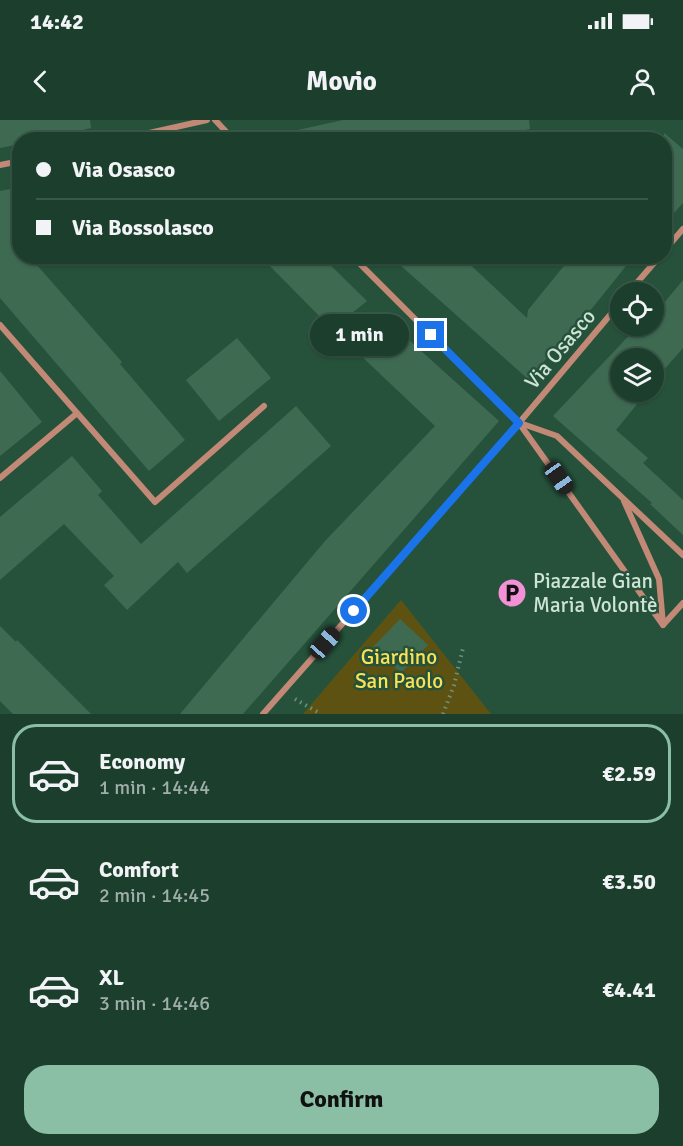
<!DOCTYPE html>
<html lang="en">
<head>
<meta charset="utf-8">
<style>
  :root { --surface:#1c3e2c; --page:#254534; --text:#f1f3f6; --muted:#a0aea9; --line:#3a5748; --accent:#8abfa5 }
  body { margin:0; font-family:Signika,sans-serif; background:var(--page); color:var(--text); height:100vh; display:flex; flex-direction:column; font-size:22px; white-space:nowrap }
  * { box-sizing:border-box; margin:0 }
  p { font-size:20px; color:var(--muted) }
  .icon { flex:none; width:33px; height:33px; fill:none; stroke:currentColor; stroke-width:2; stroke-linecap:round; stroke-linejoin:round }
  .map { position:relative; height:594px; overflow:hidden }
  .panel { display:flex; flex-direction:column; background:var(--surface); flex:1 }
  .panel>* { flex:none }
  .guide { position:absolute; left:12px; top:12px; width:660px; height:132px; border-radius:24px; box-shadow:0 2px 4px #0004,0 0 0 2px var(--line); display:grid; align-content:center; height:132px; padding:0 24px; background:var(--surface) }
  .controls { position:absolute; left:610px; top:162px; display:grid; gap:12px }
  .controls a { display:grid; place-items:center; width:54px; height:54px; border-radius:50%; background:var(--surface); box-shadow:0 2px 4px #0004,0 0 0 2px var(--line); font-size:30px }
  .end { position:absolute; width:27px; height:27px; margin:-14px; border:8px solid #1a73e8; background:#fff; box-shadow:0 0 0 3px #fff }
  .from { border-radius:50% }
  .bubble { position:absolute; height:42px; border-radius:21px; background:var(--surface); box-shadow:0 2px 4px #0004,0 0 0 2px var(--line); font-size:20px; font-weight:700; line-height:42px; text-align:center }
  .car { position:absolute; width:18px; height:36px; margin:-18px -9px; border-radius:8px; box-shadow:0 0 4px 2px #0007; background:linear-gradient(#222 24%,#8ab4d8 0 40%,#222 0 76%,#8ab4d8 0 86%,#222 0) }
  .guide b { display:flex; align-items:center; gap:21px; height:57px; font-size:22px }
  .guide b+b { border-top:2px solid var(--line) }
  .guide i { width:15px; height:15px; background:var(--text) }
  ul { padding:10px 0 0; list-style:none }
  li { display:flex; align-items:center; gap:18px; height:99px; margin:0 12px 9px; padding:0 12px; border:3px solid transparent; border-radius:24px }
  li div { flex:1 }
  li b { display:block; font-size:22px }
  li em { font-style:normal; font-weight:700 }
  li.selected { border-color:var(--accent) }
  li>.icon { width:54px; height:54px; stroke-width:1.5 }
  .button { display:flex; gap:12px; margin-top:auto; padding:12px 24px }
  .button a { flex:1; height:69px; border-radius:24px; background:var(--accent); color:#111; font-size:24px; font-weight:700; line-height:69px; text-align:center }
  .status { display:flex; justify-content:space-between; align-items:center; height:42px; padding:0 30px; background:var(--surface); direction:ltr }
  .status svg { height:16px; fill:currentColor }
  header { display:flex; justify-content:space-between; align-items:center; height:78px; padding:0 24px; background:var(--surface); font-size:27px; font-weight:700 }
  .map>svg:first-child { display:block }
</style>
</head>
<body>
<div class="status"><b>14:42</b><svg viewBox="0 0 49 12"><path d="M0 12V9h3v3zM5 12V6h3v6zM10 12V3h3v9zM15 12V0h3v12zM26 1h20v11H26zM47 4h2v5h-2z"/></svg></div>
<header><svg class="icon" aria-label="back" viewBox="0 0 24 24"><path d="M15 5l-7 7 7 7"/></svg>Movio<svg class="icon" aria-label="person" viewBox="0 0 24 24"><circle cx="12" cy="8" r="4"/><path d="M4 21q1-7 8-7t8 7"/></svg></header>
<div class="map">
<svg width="683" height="594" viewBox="0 0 683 594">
  <rect width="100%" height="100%" fill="#26523b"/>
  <path fill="#5e5212" d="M401,480L491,594H303Z"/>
  <g fill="#3e6a52">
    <path d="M0,0H90L91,8L40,20H20V24L0,28Z"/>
    <path d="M343,0H529L530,9L479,20H293V11Z"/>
    <path d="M664,13L683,29V83L664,104Z"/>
    <path d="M20,67V136H29L122,242L120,244L185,320L149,351L0,178V71Z"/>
    <path d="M260,136H321L367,181L332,209Z"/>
    <path d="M390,136H461L527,198L528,190L572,136H634L594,186L528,259Z"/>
    <path d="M683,160V228L654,261V238H621V272H647L616,310L648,338L643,343L683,380V415L650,384L652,383L553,296L638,206H654V195Z"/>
    <path d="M390,203L499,301L243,594H180L325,421L435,306L357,232Z"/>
    <path d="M237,218L271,258L219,301L186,260Z"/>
    <path d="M0,251L42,302L0,336Z"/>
    <path d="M296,286L331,326L187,453L178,442L127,490L104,465L114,456L64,404L0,460V397L72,336L102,371L98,375L141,424Z"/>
    <path d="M400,499L428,525L401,553L373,527Z"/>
    <path d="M0,506L16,522L17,520L91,594H13L0,581Z"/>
  </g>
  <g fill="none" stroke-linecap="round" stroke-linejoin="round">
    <g stroke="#6f927f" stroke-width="4" stroke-dasharray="1.5 4.5" stroke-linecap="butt">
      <path d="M295,579L321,594"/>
      <path d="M443,594L454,565L463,528"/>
    </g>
    <g stroke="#c28977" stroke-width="6">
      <path d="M215,0L234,20"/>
      <path d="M118,20L207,0"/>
      <path d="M0,45L20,41"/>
      <path d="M664,131L683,109"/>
      <path d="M352,136L519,303L663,505"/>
      <path d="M629,172L660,136"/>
      <path d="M0,205L155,382L264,286"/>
      <path d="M520,303L557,316L683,435"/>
      <path d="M0,358L76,294"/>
      <path d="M624,381L659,459L663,504"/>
      <path d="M663,505L683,483"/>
      <path d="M263,594L519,303L621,182"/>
    </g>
  </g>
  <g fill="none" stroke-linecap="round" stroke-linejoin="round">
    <path stroke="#1a73e8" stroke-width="8" d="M354,491L519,303L431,215"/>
  </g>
  <defs>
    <g id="parking-disc" transform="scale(1.5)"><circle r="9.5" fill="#f391d6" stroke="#26523b"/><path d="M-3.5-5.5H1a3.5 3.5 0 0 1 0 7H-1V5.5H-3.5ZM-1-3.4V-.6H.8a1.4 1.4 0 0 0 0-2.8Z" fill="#111"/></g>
  </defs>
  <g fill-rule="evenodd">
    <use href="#parking-disc" x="512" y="473"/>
  </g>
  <g text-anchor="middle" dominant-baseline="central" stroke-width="5" stroke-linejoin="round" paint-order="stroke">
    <g font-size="21" fill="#cde4d6" stroke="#26523b">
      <text transform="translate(560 229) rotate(-50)">Via Osasco</text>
    </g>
    <g font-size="21" fill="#cde4d6" stroke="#26523b" text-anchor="start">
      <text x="533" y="461">Piazzale Gian<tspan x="533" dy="24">Maria Volontè</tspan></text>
    </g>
    <g font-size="21" fill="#fbe255" stroke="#26523b">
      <text x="399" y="537">Giardino<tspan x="399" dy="24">San Paolo</tspan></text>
    </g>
  </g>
</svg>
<div class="controls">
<a><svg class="icon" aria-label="locate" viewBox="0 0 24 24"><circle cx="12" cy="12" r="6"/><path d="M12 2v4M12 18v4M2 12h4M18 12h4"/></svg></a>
<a><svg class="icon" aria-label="layers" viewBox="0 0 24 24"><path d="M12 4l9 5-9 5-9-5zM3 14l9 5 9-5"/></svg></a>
</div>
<i class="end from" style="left:354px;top:491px"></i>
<i class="end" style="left:431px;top:215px"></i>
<div class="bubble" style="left:310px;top:194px;width:99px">1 min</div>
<i class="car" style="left:559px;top:358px;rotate:145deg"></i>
<i class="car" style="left:325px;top:523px;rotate:41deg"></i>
<div class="guide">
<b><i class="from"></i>Via Osasco</b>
<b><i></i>Via Bossolasco</b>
</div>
</div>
<section class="panel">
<ul>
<li class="selected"><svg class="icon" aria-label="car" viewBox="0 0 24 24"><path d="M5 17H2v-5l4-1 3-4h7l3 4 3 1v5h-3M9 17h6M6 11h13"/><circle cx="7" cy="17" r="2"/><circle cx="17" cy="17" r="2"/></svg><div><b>Economy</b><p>1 min · 14:44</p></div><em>€2.59</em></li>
<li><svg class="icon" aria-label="car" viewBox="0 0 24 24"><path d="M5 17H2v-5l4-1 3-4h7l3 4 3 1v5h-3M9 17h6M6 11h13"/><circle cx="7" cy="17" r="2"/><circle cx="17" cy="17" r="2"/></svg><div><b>Comfort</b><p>2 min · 14:45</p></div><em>€3.50</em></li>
<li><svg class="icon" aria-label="car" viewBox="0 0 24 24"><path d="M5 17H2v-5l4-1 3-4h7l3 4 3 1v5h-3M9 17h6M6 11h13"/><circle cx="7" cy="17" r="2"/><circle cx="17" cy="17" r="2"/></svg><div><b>XL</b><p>3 min · 14:46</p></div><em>€4.41</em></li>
</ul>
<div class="button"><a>Confirm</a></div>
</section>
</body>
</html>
